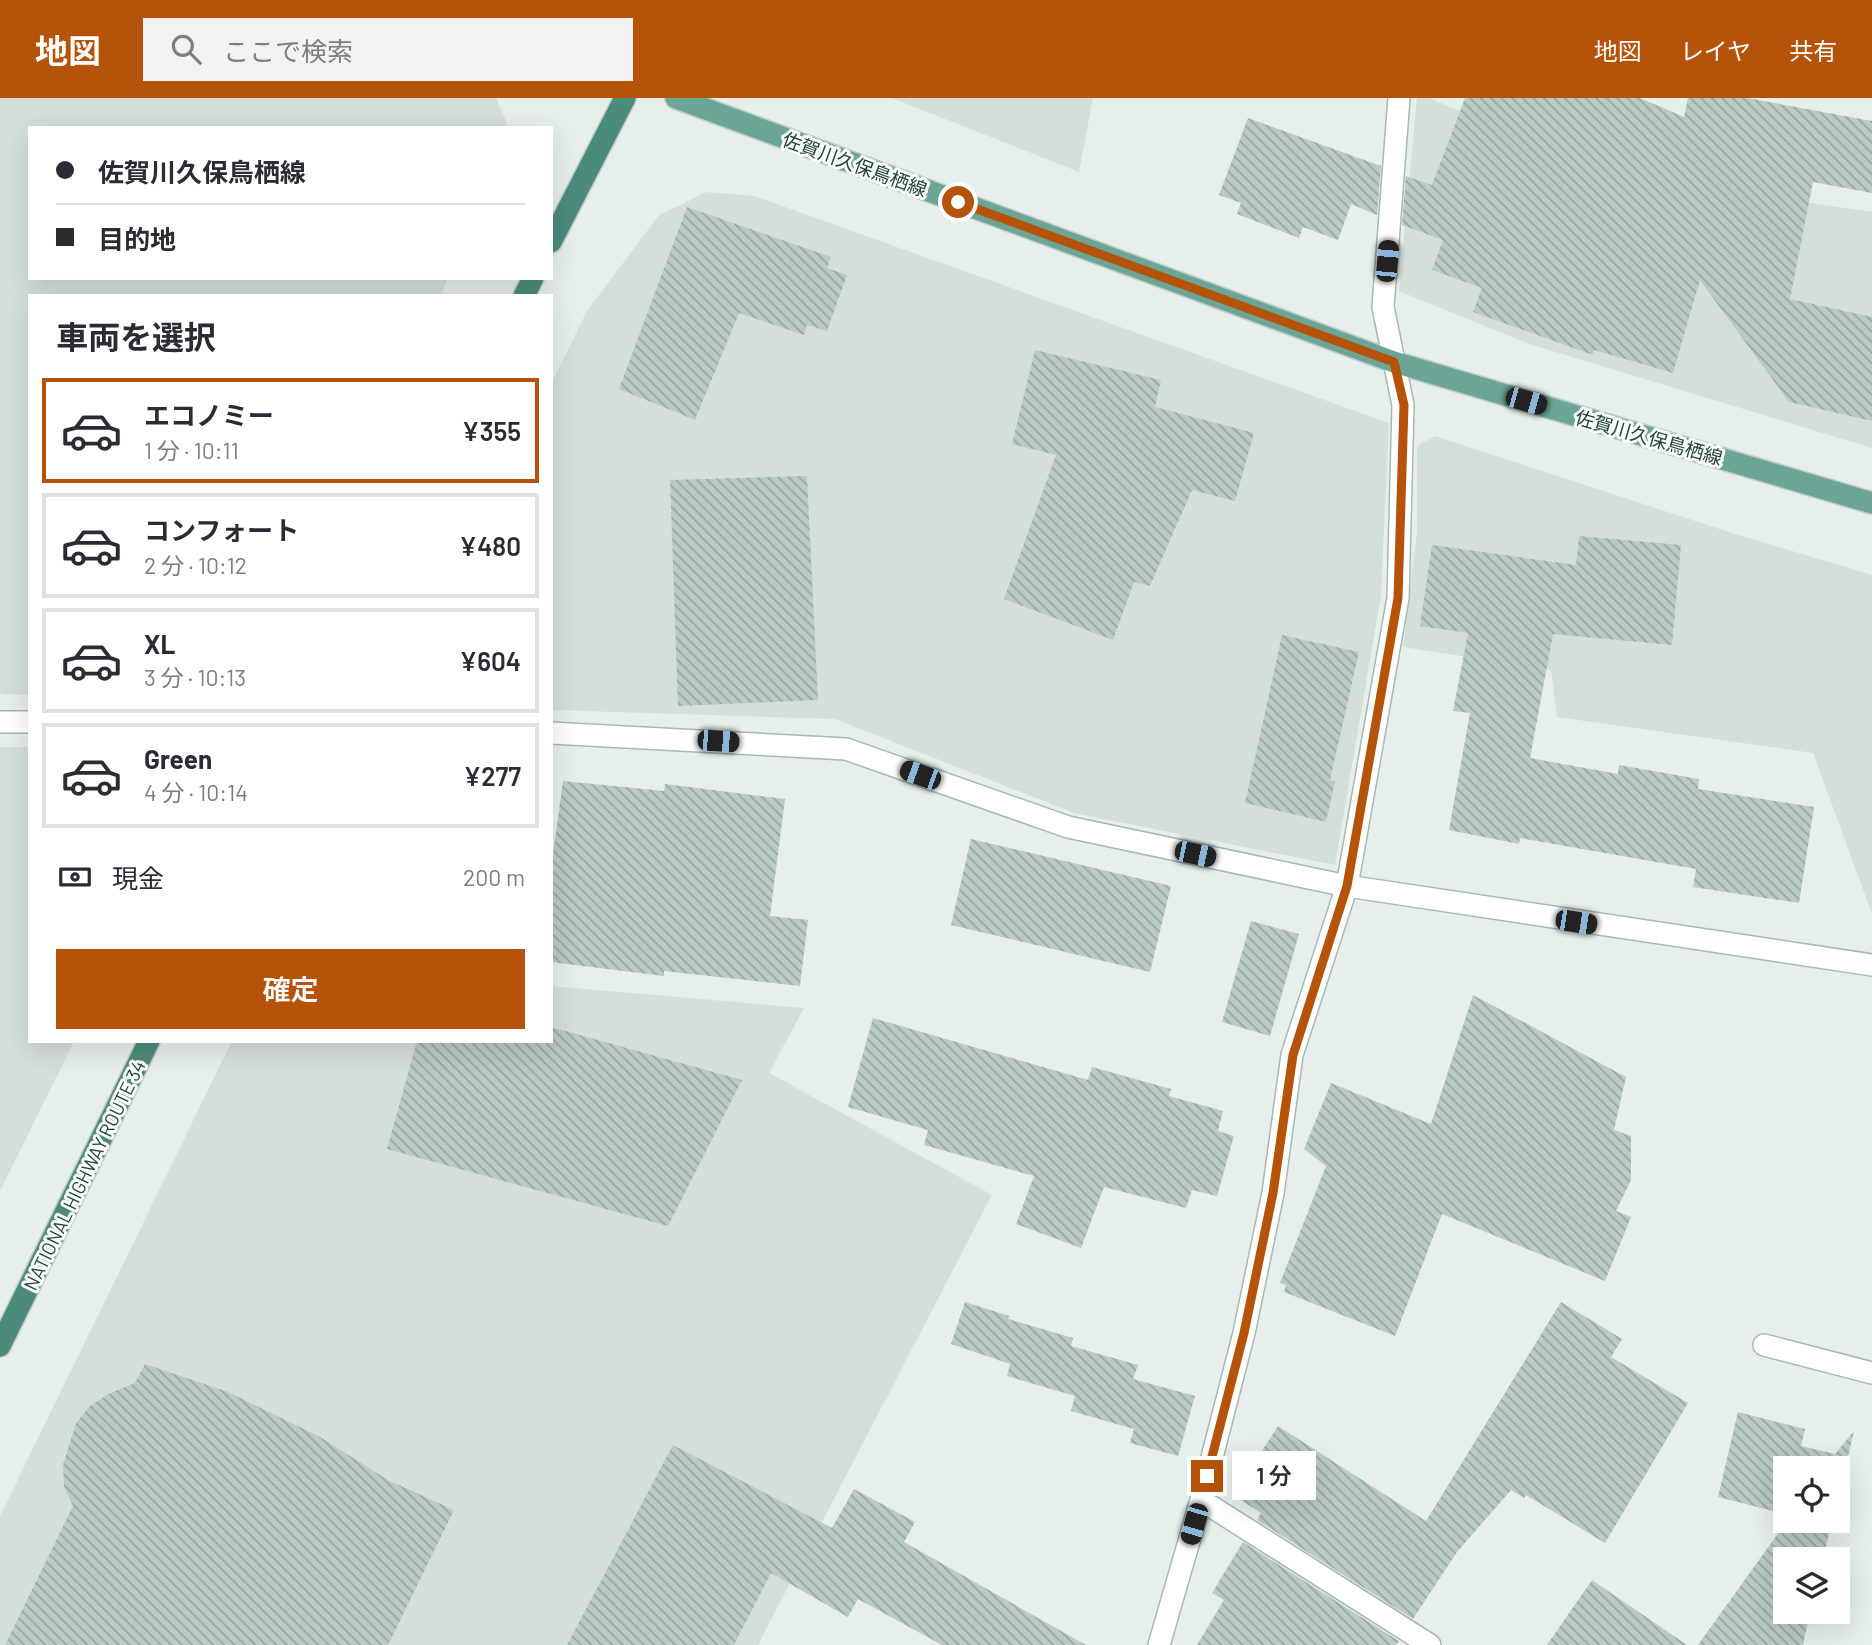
<!DOCTYPE html>
<html lang="ja">
<head>
<meta charset="utf-8">
<style>
  :root { --surface:#fff; --page:#f2f2f3; --text:#2b2b33; --muted:#7c7c81; --line:#e1e1e2; --accent:#b45309 }
  body { margin:0; font-family:Barlow,"Noto Sans JP",sans-serif; background:var(--page); color:var(--text); height:100vh; display:flex; flex-direction:column; font-size:26px; white-space:nowrap }
  * { box-sizing:border-box; margin:0 }
  p { font-size:23px; color:var(--muted) }
  .icon { flex:none; width:38px; height:38px; fill:none; stroke:currentColor; stroke-width:2; stroke-linecap:round; stroke-linejoin:round }
  .map { position:relative; flex:1; overflow:hidden }
  .sheet { position:absolute; left:28px; top:196px; width:525px; height:749px; display:flex; flex-direction:column; background:var(--surface); border-radius:0px; box-shadow:0 7px 28px #0002 }
  .sheet>* { flex:none }
  .banner { position:absolute; left:28px; top:28px; width:525px; height:154px; border-radius:0px; box-shadow:0 7px 28px #0002; display:grid; align-content:center; height:154px; padding:0 28px; background:var(--surface) }
  .controls { position:absolute; left:1773px; top:1358px; display:grid; gap:14px }
  .controls a { display:grid; place-items:center; width:77px; height:77px; border-radius:0px; background:var(--surface); box-shadow:0 7px 28px #0002; font-size:35px }
  .end { position:absolute; width:32px; height:32px; margin:-16px; border:9px solid #b45309; background:#fff; box-shadow:0 0 0 4px #fff }
  .from { border-radius:50% }
  .bubble { position:absolute; height:49px; border-radius:0px; background:var(--surface); box-shadow:0 7px 28px #0002; font-size:23px; font-weight:600; line-height:49px; text-align:center }
  .car { position:absolute; width:21px; height:42px; margin:-21px -10px; border-radius:9px; box-shadow:0 0 5px 2px #0007; background:linear-gradient(#222 24%,#8ab4d8 0 40%,#222 0 76%,#8ab4d8 0 86%,#222 0) }
  .banner b { display:flex; align-items:center; gap:24px; height:66px; font-size:26px }
  .banner b+b { border-top:2px solid var(--line) }
  .banner i { width:18px; height:18px; background:var(--text) }
  ul { padding:0; list-style:none }
  li { display:flex; align-items:center; gap:21px; height:105px; margin:0 14px 10px; padding:0 14px; border:4px solid var(--line); border-radius:0px }
  li div { flex:1 }
  li b { display:block; font-size:26px }
  li em { font-style:normal; font-weight:600 }
  li.on { border-color:var(--accent) }
  li>.icon { width:63px; height:63px; stroke-width:1.5 }
  h2 { padding:0 28px; font-size:32px; line-height:84px }
  .pay { display:flex; align-items:center; gap:18px; height:77px; padding:0 28px; font-size:26px }
  .pay p { margin-inline-start:auto }
  .button { display:flex; gap:14px; margin-top:auto; padding:14px 28px }
  .button a { flex:1; height:80px; border-radius:0px; background:var(--accent); color:#fff; font-size:28px; font-weight:600; line-height:80px; text-align:center }
  header { display:flex; align-items:center; gap:42px; box-sizing:border-box; height:98px; padding:0 35px; background:var(--accent); color:#fff }
  header strong { font-size:33px }
  nav { display:flex; gap:38px; margin-inline-start:auto; font-size:24px }
  .search { width:490px; height:63px; background:var(--page); display:flex; align-items:center; gap:18px; box-sizing:border-box; padding:0 24px; border-radius:0px; color:var(--muted); font-size:26px }
  .map>svg:first-child { display:block }
</style>
</head>
<body>
<header>
<strong>地図</strong>
<div class="search"><svg class="icon" aria-label="search" viewBox="0 0 24 24"><circle cx="10" cy="10" r="6"/><path d="M15 15l6 6"/></svg>ここで検索</div>
<nav><a>地図</a><a>レイヤ</a><a>共有</a></nav>
</header>
<div class="map">
<svg width="1872" height="1547" viewBox="0 0 1872 1547">
  <defs>
    <pattern id="building-back-hatch" width="6" height="6" patternUnits="userSpaceOnUse" patternTransform="scale(1.75)"><rect width="6" height="6" fill="#bbcac4"/><path d="M-1 5l2 2M0 0l6 6M5-1l2 2" fill="none" stroke="#98a6a0"/></pattern>
  </defs>
  <rect width="100%" height="100%" fill="#e6efeb"/>
  <g fill="#d4dfda">
    <path d="M0,0H496L509,30H30V180H448L440,198H30V597L0,596Z"/>
    <path d="M892,0H1093L1079,74Z"/>
    <path d="M1417,0H1429L1611,76L1872,114V350L1529,246L1399,193Z"/>
    <path d="M707,94L754,98L1389,325L1381,497L1335,767L1074,715L835,621L551,612V286L587,213L659,117Z"/>
    <path d="M1435,338L1732,435L1872,477V816L1813,655L1557,619L1551,572L1403,549L1417,434V348Z"/>
    <path d="M0,649H30V943H74L0,1093Z"/>
    <path d="M551,888L804,910L769,975L992,1097L758,1547H0V1418L232,943H551Z"/>
  </g>
  <g fill="url(#building-back-hatch)">
    <path d="M1465,0H1640L1684,19L1688,0H1747L1872,23V95L1813,84L1790,201L1872,219V323L1789,304L1700,182L1673,275L1594,252L1593,257L1473,214L1482,190L1432,172L1443,142L1402,127L1406,78L1432,87Z"/>
    <path d="M1248,20L1381,68L1377,117L1351,106L1338,142L1303,129L1299,140L1237,116L1241,105L1219,97Z"/>
    <path d="M687,109L831,159L827,170L847,177L827,233L807,227L804,237L739,215L695,322L619,291Z"/>
    <path d="M1035,252L1161,282L1155,309L1254,335L1235,403L1192,392L1150,488L1134,484L1113,542L1004,501L1056,357L1012,346Z"/>
    <path d="M807,378L818,602L678,608L670,382Z"/>
    <path d="M1579,438L1681,447L1672,547L1553,536L1530,660L1618,676L1619,667L1699,681L1698,691L1814,709L1799,805L1693,789L1696,771L1520,740L1519,746L1449,732L1470,615L1453,613L1468,535L1420,528L1432,447L1576,467Z"/>
    <path d="M1282,537L1359,554L1330,682L1335,684L1326,724L1245,705Z"/>
    <path d="M563,683L664,693L665,686L785,701L770,818L808,822L800,888L664,873V878L551,864V771Z"/>
    <path d="M971,741L1171,788L1150,874L951,827Z"/>
    <path d="M1251,823L1299,836L1270,938L1222,924Z"/>
    <path d="M1473,897L1626,979L1614,1032L1631,1038V1082L1616,1113L1631,1119L1605,1183L1442,1116L1395,1238L1284,1194L1286,1187L1280,1185L1326,1068L1304,1051L1331,985L1431,1026Z"/>
    <path d="M873,920L1088,982L1092,969L1171,991L1169,998L1223,1013L1218,1033L1234,1038L1217,1098L1192,1092L1186,1110L1104,1089L1081,1150L1016,1126L1034,1078L924,1047L928,1032L848,1009Z"/>
    <path d="M551,929L742,982L668,1128L387,1051L417,943H551Z"/>
    <path d="M965,1204L1009,1218L1008,1221L1073,1240L1071,1248L1138,1267L1133,1281L1195,1298L1178,1358L1130,1345L1134,1331L1071,1313L1075,1298L1007,1278L1010,1266L951,1246Z"/>
    <path d="M1561,1204L1622,1241L1611,1259L1688,1305L1605,1445L1526,1397L1524,1400L1511,1392L1457,1454L1413,1521L1257,1422L1261,1415L1233,1397L1278,1328L1426,1423Z"/>
    <path d="M145,1266L228,1294L320,1339L388,1382L454,1412L388,1547H5L73,1408L64,1389L63,1367L76,1325L90,1308L108,1296L135,1285Z"/>
    <path d="M1738,1314L1805,1331L1801,1348L1835,1356L1854,1333L1838,1401V1370H1785V1416L1718,1399Z"/>
    <path d="M673,1347L832,1430L854,1391L915,1424L904,1444L1086,1547H942L858,1501L848,1519L771,1475L734,1547H567Z"/>
    <path d="M1787,1423H1832L1823,1461H1785V1514H1810L1803,1547H1698Z"/>
    <path d="M1243,1444L1399,1543L1396,1547H1197L1224,1502L1212,1495Z"/>
    <path d="M1592,1482L1687,1547H1547Z"/>
  </g>
  <g fill="none" stroke-linecap="round" stroke-linejoin="round">
    <g stroke="#a8b8b2" stroke-width="24">
      <g id="minor">
        <path d="M0,624H30"/>
        <path d="M551,635L846,651L1068,729L1347,788L1872,867"/>
        <path d="M1764,1247L1872,1275"/>
        <path d="M1201,1402L1430,1547"/>
        <path d="M1159,1547L1201,1402L1244,1235L1273,1095L1292,957L1347,788L1398,500L1403,307L1383,209L1399,0"/>
      </g>
    </g>
    <g stroke="#c2cac8" stroke-width="24">
      <path id="primary" d="M676,0L1394,264L1872,405"/>
    </g>
    <g stroke="#c2cac8" stroke-width="24">
      <g id="trunk">
        <path d="M551,144L625,0"/>
        <path d="M524,198L533,180"/>
        <path d="M0,1248L149,943"/>
      </g>
    </g>
    <use href="#minor" stroke="#fff" stroke-width="21"/>
    <use href="#primary" stroke="#6aa596" stroke-width="21"/>
    <use href="#trunk" stroke="#4c8a7c" stroke-width="21"/>
  </g>
  <g fill="none" stroke-linecap="round" stroke-linejoin="round">
    <path stroke="#b45309" stroke-width="9" d="M958,104L1394,264L1404,307L1398,500L1347,788L1293,957L1273,1095L1244,1235L1207,1378"/>
  </g>
  <g text-anchor="middle" dominant-baseline="central" stroke-width="6" stroke-linejoin="round" paint-order="stroke">
    <g font-size="19" fill="#24423a" stroke="#f7fbf9">
      <text transform="translate(855 66) rotate(20)">佐賀川久保鳥栖線</text>
      <text transform="translate(1649 339) rotate(16)">佐賀川久保鳥栖線</text>
      <text transform="translate(84 1077) rotate(-64)">NATIONAL HIGHWAY ROUTE 34</text>
    </g>
  </g>
</svg>
<div class="controls">
<a><svg class="icon" aria-label="locate" viewBox="0 0 24 24"><circle cx="12" cy="12" r="6"/><path d="M12 2v4M12 18v4M2 12h4M18 12h4"/></svg></a>
<a><svg class="icon" aria-label="layers" viewBox="0 0 24 24"><path d="M12 4l9 5-9 5-9-5zM3 14l9 5 9-5"/></svg></a>
</div>
<i class="end from" style="left:958px;top:104px"></i>
<i class="end" style="left:1207px;top:1378px"></i>
<div class="bubble" style="left:1232px;top:1353px;width:84px">1 分</div>
<i class="car" style="left:1387px;top:163px;rotate:5deg"></i>
<i class="car" style="left:1526px;top:303px;rotate:106deg"></i>
<i class="car" style="left:718px;top:643px;rotate:94deg"></i>
<i class="car" style="left:920px;top:677px;rotate:290deg"></i>
<i class="car" style="left:1195px;top:756px;rotate:102deg"></i>
<i class="car" style="left:1576px;top:824px;rotate:99deg"></i>
<i class="car" style="left:1194px;top:1426px;rotate:196deg"></i>
<div class="banner">
<b><i class="from"></i>佐賀川久保鳥栖線</b>
<b><i></i>目的地</b>
</div>
<section class="sheet">
<h2>車両を選択</h2>
<ul>
<li class="on"><svg class="icon" aria-label="car" viewBox="0 0 24 24"><path d="M5 17H2v-5l4-1 3-4h7l3 4 3 1v5h-3M9 17h6M6 11h13"/><circle cx="7" cy="17" r="2"/><circle cx="17" cy="17" r="2"/></svg><div><b>エコノミー</b><p>1 分 · 10:11</p></div><em>¥355</em></li>
<li><svg class="icon" aria-label="car" viewBox="0 0 24 24"><path d="M5 17H2v-5l4-1 3-4h7l3 4 3 1v5h-3M9 17h6M6 11h13"/><circle cx="7" cy="17" r="2"/><circle cx="17" cy="17" r="2"/></svg><div><b>コンフォート</b><p>2 分 · 10:12</p></div><em>¥480</em></li>
<li><svg class="icon" aria-label="car" viewBox="0 0 24 24"><path d="M5 17H2v-5l4-1 3-4h7l3 4 3 1v5h-3M9 17h6M6 11h13"/><circle cx="7" cy="17" r="2"/><circle cx="17" cy="17" r="2"/></svg><div><b>XL</b><p>3 分 · 10:13</p></div><em>¥604</em></li>
<li><svg class="icon" aria-label="car" viewBox="0 0 24 24"><path d="M5 17H2v-5l4-1 3-4h7l3 4 3 1v5h-3M9 17h6M6 11h13"/><circle cx="7" cy="17" r="2"/><circle cx="17" cy="17" r="2"/></svg><div><b>Green</b><p>4 分 · 10:14</p></div><em>¥277</em></li>
</ul>
<div class="pay"><svg class="icon" aria-label="cash" viewBox="0 0 24 24"><path d="M3 7h18v10H3z"/><circle cx="12" cy="12" r="2"/></svg>現金<p>200 m</p></div>
<div class="button"><a>確定</a></div>
</section>
</div>
</body>
</html>
